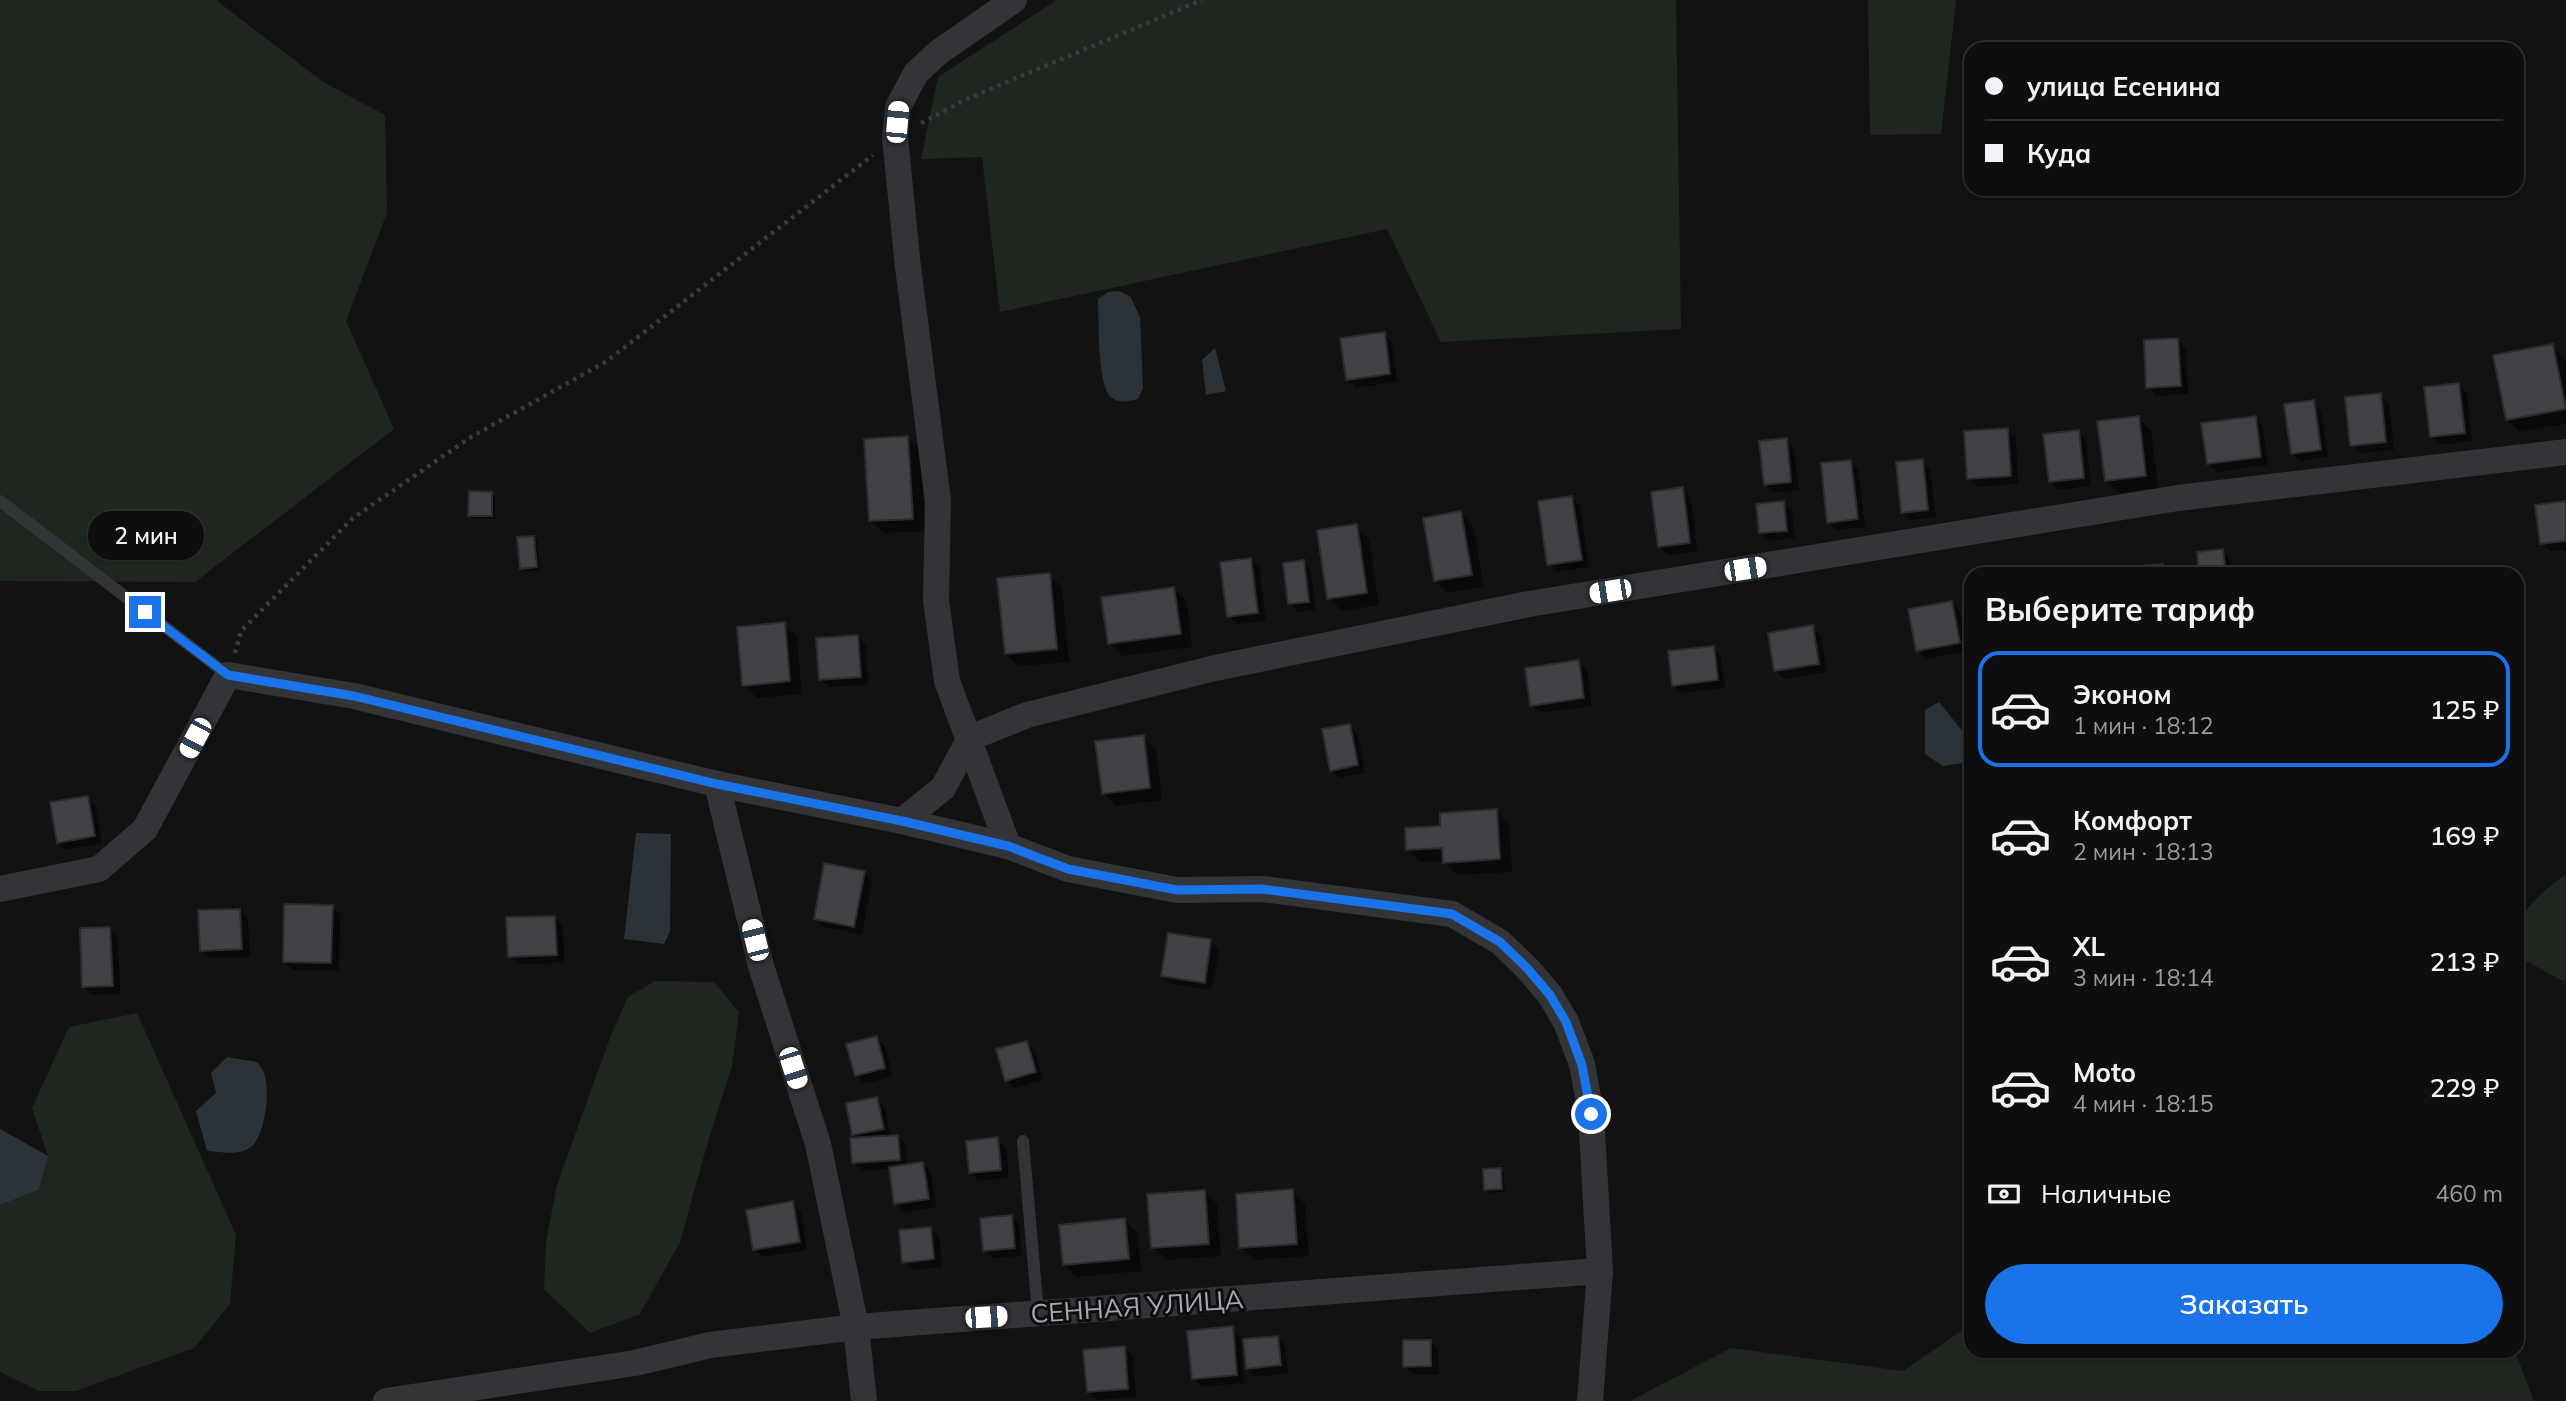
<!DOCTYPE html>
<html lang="ru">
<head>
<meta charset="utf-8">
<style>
  :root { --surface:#0e0e0e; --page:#1c1c1c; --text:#f1f3f6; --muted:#9b9c9e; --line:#2e2e2e; --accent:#1a73e8 }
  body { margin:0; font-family:Mulish,sans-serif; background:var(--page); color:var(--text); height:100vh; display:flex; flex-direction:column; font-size:26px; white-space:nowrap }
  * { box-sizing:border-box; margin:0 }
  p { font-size:23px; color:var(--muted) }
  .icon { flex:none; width:38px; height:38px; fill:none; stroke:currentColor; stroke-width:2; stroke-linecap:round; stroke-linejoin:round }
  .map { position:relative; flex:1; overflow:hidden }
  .sheet { position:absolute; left:1964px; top:567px; width:560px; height:791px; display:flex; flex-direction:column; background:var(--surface); border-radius:21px; box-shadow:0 2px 5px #0004,0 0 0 2px var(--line) }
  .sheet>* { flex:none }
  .guide { position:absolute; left:1964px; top:42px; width:560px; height:154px; border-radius:21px; box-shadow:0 2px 5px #0004,0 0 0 2px var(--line); display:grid; align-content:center; height:154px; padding:0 21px; background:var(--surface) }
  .end { position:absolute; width:32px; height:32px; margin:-16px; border:9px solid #1a73e8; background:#fff; box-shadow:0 0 0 4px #fff }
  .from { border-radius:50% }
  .bubble { position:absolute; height:49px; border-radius:24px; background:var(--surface); box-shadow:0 2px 5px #0004,0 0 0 2px var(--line); font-size:23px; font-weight:600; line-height:49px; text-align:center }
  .car { position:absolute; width:21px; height:42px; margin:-21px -10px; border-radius:9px; box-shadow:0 0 5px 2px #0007; background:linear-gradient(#fff 24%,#345 0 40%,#fff 0 76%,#345 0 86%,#fff 0) }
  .guide b { display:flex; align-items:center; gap:24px; height:66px; font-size:26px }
  .guide b+b { border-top:2px solid var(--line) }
  .guide i { width:18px; height:18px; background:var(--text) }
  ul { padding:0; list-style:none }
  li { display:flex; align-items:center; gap:21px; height:116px; margin:0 14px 10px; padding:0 7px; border:4px solid transparent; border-radius:21px }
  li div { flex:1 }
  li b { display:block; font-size:26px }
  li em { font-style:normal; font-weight:600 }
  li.selected { border-color:var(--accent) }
  li>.icon { width:63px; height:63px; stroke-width:1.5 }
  h2 { padding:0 21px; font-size:32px; line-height:84px }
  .pay { display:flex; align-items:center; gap:18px; height:77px; padding:0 21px; font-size:26px }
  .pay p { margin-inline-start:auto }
  .action { display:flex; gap:14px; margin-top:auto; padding:14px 21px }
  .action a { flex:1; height:80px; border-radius:42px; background:var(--accent); color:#fff; font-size:28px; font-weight:600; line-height:80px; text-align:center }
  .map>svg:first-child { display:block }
</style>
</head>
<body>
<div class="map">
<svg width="2566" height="1401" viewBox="0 0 2566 1401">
  <rect width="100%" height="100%" fill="#121213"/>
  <g fill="#1e261f">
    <path d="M0,0H216L323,82L385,115L387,213L346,321L394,429L195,582L0,581Z"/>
    <path d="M1057,0H1676L1681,329L1441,342L1387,229L1000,312L982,157L921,159L938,77Z"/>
    <path d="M1868,0H1956L1941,134L1870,135Z"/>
    <path d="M2566,874V983L2517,956C2516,944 2516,929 2522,917C2529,903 2553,883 2566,874Z"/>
    <path d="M655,981L714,982L739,1012L732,1066L709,1138L680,1242L640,1314L590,1333L544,1289L546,1242L557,1185L611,1035L628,997Z"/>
    <path d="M137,1013L236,1235L230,1304L194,1348L76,1391H39L0,1372V1205L39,1190L48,1156L32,1108L69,1027Z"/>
    <path d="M1970,1325V1351H2515L2534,1401H1630L1731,1348L1903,1371Z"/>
  </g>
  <g fill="#2b3339">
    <path d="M1119,291L1130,296L1140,317L1143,388L1138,399C1129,401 1119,404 1111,397C1097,386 1099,319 1098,299L1108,292Z"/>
    <path d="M1215,348L1226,391L1206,395L1202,360Z"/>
    <path d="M1939,702L1964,733L1962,763L1943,766L1925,754V710Z"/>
    <path d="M636,833L671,834L670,931L664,944L624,939Z"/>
    <path d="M227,1057L257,1062C260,1066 264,1071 265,1076C270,1092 265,1136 251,1147C240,1156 221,1152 207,1151L196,1111L216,1093L211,1073Z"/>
    <path d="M0,1129L48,1156L39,1190L0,1205Z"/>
  </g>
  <g fill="#0007">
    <path d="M1384,334L1392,342L1397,382L1356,388L1347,379Z"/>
    <path d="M2178,340L2186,348L2188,394L2156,396L2148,387Z"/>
    <path d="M2552,345L2566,362V424L2520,432L2507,420Z"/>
    <path d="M2458,384L2467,393L2472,441L2440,445L2431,436Z"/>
    <path d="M2380,395L2389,403L2394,450L2360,453L2352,445Z"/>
    <path d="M2313,402L2321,411L2328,457L2301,461L2292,453Z"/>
    <path d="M2138,418L2151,431L2158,488L2119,493L2106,480Z"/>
    <path d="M2255,418L2263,427L2268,465L2216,472L2208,463Z"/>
    <path d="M2007,430L2016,438L2018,484L1977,487L1968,478Z"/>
    <path d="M2078,432L2086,440L2091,486L2059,490L2050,482Z"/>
    <path d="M908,438L921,451L925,531L884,533L871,521Z"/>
    <path d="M1786,440L1794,448L1799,490L1774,493L1766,484Z"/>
    <path d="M1922,461L1930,470L1936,517L1911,520L1903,512Z"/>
    <path d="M1850,462L1858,470L1865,527L1837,530L1829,522Z"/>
    <path d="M1682,489L1691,498L1697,551L1668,555L1660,546Z"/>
    <path d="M491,494L495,498V519L473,518L470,515Z"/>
    <path d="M1571,497L1580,506L1589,567L1557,572L1549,564Z"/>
    <path d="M1784,503L1792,512L1795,538L1769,541L1761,533Z"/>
    <path d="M2566,503V550L2550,551L2542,543Z"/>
    <path d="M1461,513L1473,526L1484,587L1448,593L1435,581Z"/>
    <path d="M1356,526L1369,539L1379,605L1342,611L1329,598Z"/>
    <path d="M533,538L537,541L540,570L525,571L522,568Z"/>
    <path d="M2222,551L2230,559L2232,574H2201Z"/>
    <path d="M1251,559L1259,568L1266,621L1237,624L1229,616Z"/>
    <path d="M1303,562L1311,570L1316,610L1298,612L1290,604Z"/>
    <path d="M2163,566L2171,574H2130Z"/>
    <path d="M1049,575L1062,587L1069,662L1019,666L1006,654Z"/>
    <path d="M1174,589L1187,602L1192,647L1122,656L1109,643Z"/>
    <path d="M1951,602L1960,611L1968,651L1926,659L1918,650Z"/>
    <path d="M784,624L797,637L802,694L757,698L744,685Z"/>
    <path d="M1812,627L1821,636L1827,672L1784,679L1776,671Z"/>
    <path d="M858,637L866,645L868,685L829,687L821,679Z"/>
    <path d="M1713,648L1721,656L1725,688L1682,693L1674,685Z"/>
    <path d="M1578,662L1587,670L1592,706L1540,713L1532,705Z"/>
    <path d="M1349,726L1358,734L1365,773L1340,778L1331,770Z"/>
    <path d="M1143,737L1156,750L1162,800L1116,806L1103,793Z"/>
    <path d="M87,798L96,806L102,844L66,850L58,842Z"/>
    <path d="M1496,811L1509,824L1512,872L1457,875L1444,861L1420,862L1407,849L1442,828Z"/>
    <path d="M864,873L872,881L862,935L824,927L816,919Z"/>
    <path d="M332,907L340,915L339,971L293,970L284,961Z"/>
    <path d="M240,910L248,919L250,957L210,958L202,950Z"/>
    <path d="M554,917L563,926L564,963L518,964L510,956Z"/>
    <path d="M110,929L118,937L120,994L92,995L84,987Z"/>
    <path d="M1211,941L1219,949L1212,990L1171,984L1163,975Z"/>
    <path d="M876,1038L885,1046L893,1076L864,1084L856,1075Z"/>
    <path d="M1027,1043L1035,1051L1043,1080L1015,1088L1007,1080Z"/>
    <path d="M876,1099L885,1107L891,1137L898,1136L906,1145L907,1166L923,1163L931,1172L936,1207L904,1212L896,1203L891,1169L862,1171L854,1162L858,1139L854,1135Z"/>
    <path d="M998,1139L1006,1148L1009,1178L979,1181L971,1172Z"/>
    <path d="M1501,1170L1504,1173L1505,1192L1490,1193L1486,1189Z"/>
    <path d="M1204,1191L1217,1204L1221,1256L1166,1260L1153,1247Z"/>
    <path d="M1292,1191L1305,1204L1309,1256L1254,1260L1241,1247Z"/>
    <path d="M793,1203L801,1212L807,1250L763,1257L754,1249Z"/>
    <path d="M1011,1217L1019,1225L1022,1256L993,1258L985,1250Z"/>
    <path d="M1125,1220L1138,1233L1141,1271L1077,1277L1064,1264Z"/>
    <path d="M931,1229L939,1237L942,1267L912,1270L904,1262Z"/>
    <path d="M1232,1328L1240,1337L1244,1383L1202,1387L1194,1378Z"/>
    <path d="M1277,1338L1285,1346L1288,1373L1256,1377L1247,1368Z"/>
    <path d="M1430,1342L1438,1350L1439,1374L1413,1375L1405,1366Z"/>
    <path d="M1124,1348L1133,1356L1136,1397L1097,1400L1088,1392Z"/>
  </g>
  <g fill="#414246" stroke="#2c2c2f" stroke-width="2">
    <path d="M1385,332L1390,374L1346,380L1340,338Z"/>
    <path d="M2178,338L2181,386L2146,388L2144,340Z"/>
    <path d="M2553,344L2566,409L2506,420L2493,355Z"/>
    <path d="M2459,383L2465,433L2430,437L2424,387Z"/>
    <path d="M2381,393L2386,442L2350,446L2345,397Z"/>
    <path d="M2314,400L2321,450L2291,454L2284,404Z"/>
    <path d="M2139,416L2146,476L2105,481L2097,421Z"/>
    <path d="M2256,416L2261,457L2207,464L2201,423Z"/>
    <path d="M2008,428L2011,476L1967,479L1964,431Z"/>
    <path d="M2079,430L2084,478L2049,482L2043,434Z"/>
    <path d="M908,436L913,519L869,521L864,439Z"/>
    <path d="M1787,438L1791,482L1764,485L1759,441Z"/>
    <path d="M1923,459L1928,510L1901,513L1896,462Z"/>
    <path d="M1851,460L1858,519L1827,523L1821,463Z"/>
    <path d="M1683,487L1690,543L1658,547L1651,492Z"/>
    <path d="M469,491L492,492V516H468Z"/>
    <path d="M1572,496L1582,560L1547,565L1538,501Z"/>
    <path d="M1784,501L1787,531L1759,533L1756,504Z"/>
    <path d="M2566,501V541L2540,544L2535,505Z"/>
    <path d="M1461,511L1472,575L1434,581L1423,518Z"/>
    <path d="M1357,524L1367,593L1327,599L1317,530Z"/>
    <path d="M534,536L537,567L520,569L517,537Z"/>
    <path d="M2223,549L2226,574H2199L2197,552Z"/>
    <path d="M1251,558L1258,613L1227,617L1220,562Z"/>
    <path d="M1304,560L1309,602L1288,604L1283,563Z"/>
    <path d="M2163,564L2164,574H2128V567Z"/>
    <path d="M1050,573L1057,649L1005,654L997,578Z"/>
    <path d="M1174,587L1181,634L1108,644L1101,597Z"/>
    <path d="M1952,601L1960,643L1916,651L1908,609Z"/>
    <path d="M785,622L790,681L742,686L737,627Z"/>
    <path d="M1813,625L1819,664L1774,671L1768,633Z"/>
    <path d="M858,635L861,677L819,680L816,638Z"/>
    <path d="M1714,646L1718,680L1672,686L1668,651Z"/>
    <path d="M1579,660L1584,698L1530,706L1525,668Z"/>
    <path d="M1350,724L1358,765L1330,771L1322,729Z"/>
    <path d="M1144,735L1150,788L1102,794L1095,741Z"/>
    <path d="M88,796L95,836L57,843L50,802Z"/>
    <path d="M1497,809L1500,859L1443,863L1442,848L1406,850L1405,828L1440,826V813Z"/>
    <path d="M824,863L865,871L854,927L814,919Z"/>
    <path d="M284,904L333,905L331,963L283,962Z"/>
    <path d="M240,909L242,949L200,951L198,910Z"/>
    <path d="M555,916L557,955L508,957L506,917Z"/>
    <path d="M110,927L113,986L82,987L80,928Z"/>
    <path d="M1168,933L1211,939L1205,983L1161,976Z"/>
    <path d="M877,1036L885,1068L855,1076L846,1044Z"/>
    <path d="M1027,1041L1036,1072L1005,1081L996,1049Z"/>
    <path d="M877,1097L884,1129L852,1135L846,1103Z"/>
    <path d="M898,1135L900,1160L852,1163L850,1138Z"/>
    <path d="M998,1137L1001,1170L969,1173L966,1141Z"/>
    <path d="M923,1162L929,1199L894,1204L889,1167Z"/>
    <path d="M1501,1168L1502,1189L1484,1190L1483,1169Z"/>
    <path d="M1293,1189L1297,1244L1239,1248L1236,1194Z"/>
    <path d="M1205,1190L1209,1244L1151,1248L1147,1194Z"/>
    <path d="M793,1201L800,1242L753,1250L746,1210Z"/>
    <path d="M1012,1215L1015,1248L983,1251L980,1218Z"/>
    <path d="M1125,1218L1129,1259L1063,1265L1059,1225Z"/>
    <path d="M931,1227L934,1259L902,1263L899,1230Z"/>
    <path d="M1233,1326L1237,1375L1192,1379L1187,1331Z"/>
    <path d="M1278,1336L1281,1365L1246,1369L1243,1339Z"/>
    <path d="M1403,1340H1431V1366L1403,1367Z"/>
    <path d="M1125,1346L1128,1389L1087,1392L1083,1350Z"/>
  </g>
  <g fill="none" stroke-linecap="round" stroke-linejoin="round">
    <g stroke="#393b3f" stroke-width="4.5" stroke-dasharray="3.5 5" stroke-linecap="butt">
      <path d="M921,123L969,98L1202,0"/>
      <path d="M235,653L241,631L353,518L471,437L607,361L873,155"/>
    </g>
    <g stroke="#333438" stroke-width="12">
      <path d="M0,501L228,675"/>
      <path d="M1023,1141L1038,1313"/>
    </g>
    <g stroke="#333438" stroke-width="26">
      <path d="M717,784L761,966L818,1144L856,1327L864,1401"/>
      <path d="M902,821L943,788L970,738L1027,715L1215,668L1529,604L2178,498L2566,452"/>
      <path d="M1008,846L947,681L936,600L938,501L908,267L895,137L898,107L916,73L939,52L1014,0"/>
      <path d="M0,889L99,869L145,829L228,675L354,696L717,784L902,821L1008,846L1068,869L1177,890L1263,889L1452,914L1500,942L1527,968L1550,995L1566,1022L1582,1064L1591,1114L1600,1271L1590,1401"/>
      <path d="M386,1401L635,1363L710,1345L856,1327L1600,1271"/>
    </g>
  </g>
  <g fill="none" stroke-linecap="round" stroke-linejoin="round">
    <path stroke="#1a73e8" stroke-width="9" d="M145,612L228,675L354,696L717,784L902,821L1008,846L1068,869L1177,890L1262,889L1452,914L1500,942L1527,968L1550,995L1566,1022L1582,1065L1591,1114"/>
  </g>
  <g text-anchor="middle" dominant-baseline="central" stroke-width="6" stroke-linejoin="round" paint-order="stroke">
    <g font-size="26" fill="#a4a9b4" stroke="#0d0d0e">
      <text transform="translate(1137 1306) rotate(-4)">СЕННАЯ УЛИЦА</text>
    </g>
  </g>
</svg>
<i class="end from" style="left:1591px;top:1114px"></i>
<i class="end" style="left:145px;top:612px"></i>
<div class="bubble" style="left:88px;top:511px;width:116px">2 мин</div>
<i class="car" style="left:897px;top:122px;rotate:5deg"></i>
<i class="car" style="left:1745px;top:569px;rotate:81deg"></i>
<i class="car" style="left:1610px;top:591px;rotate:261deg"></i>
<i class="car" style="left:195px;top:738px;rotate:208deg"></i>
<i class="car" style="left:755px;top:940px;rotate:346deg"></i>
<i class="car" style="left:793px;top:1068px;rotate:162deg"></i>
<i class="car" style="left:986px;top:1317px;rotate:86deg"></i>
<div class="guide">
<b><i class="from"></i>улица Есенина</b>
<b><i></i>Куда</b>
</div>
<section class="sheet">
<h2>Выберите тариф</h2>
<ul>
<li class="selected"><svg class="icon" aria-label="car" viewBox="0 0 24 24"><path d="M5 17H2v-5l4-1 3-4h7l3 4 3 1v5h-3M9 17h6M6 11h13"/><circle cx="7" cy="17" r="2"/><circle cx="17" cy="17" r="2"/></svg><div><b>Эконом</b><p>1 мин · 18:12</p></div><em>125 ₽</em></li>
<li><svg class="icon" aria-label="car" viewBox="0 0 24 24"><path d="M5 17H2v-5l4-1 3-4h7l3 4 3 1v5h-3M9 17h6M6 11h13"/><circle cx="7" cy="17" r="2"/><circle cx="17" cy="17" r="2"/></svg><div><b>Комфорт</b><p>2 мин · 18:13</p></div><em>169 ₽</em></li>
<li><svg class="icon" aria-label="car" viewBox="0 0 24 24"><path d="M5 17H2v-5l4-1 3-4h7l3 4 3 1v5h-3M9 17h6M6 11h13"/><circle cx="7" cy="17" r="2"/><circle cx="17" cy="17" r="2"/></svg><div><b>XL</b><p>3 мин · 18:14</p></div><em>213 ₽</em></li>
<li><svg class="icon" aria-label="car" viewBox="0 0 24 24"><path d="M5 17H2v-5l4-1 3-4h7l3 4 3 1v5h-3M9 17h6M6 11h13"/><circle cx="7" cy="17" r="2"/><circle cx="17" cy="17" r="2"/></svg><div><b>Moto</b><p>4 мин · 18:15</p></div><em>229 ₽</em></li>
</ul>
<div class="pay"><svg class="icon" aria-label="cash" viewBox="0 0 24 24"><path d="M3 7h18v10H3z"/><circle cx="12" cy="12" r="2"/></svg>Наличные<p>460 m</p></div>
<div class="action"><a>Заказать</a></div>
</section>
</div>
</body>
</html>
